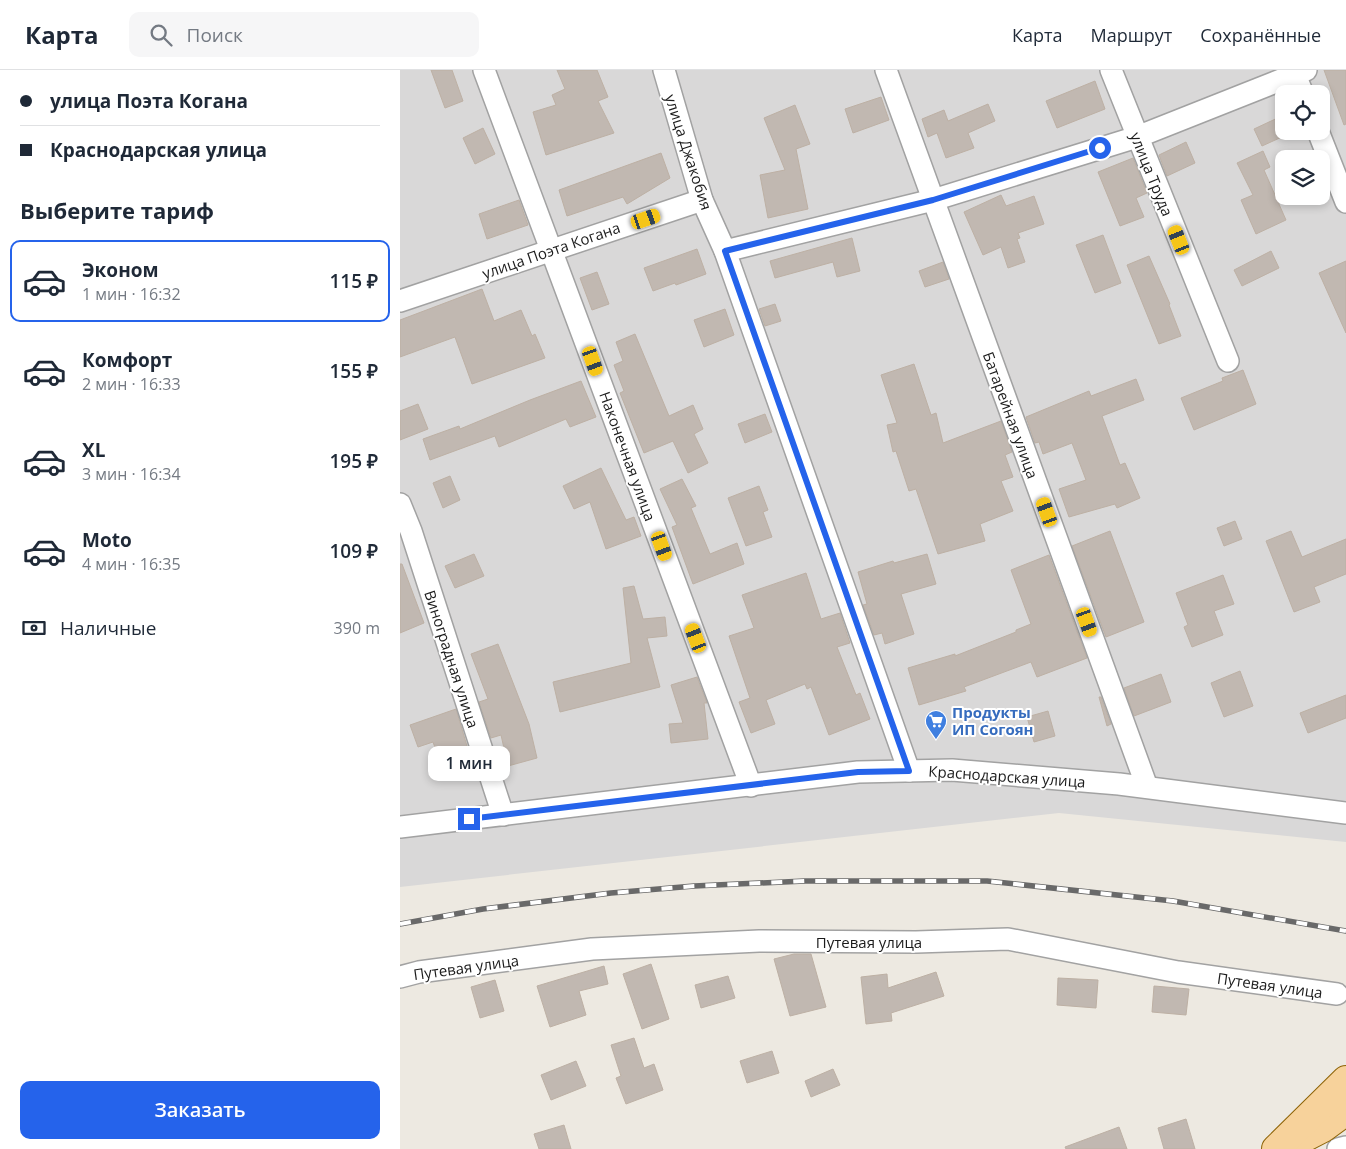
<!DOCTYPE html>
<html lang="ru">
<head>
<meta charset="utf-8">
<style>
  :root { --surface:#fff; --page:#f6f6f7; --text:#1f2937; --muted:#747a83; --line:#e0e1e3; --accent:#2563eb }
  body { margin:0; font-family:"Open Sans",sans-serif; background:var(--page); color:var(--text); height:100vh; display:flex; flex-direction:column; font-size:19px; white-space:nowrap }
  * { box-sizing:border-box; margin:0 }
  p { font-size:16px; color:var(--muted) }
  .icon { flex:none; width:28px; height:28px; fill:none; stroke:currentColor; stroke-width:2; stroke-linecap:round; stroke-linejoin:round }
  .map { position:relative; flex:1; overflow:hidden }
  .details { display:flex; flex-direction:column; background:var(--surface); width:400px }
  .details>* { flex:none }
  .hud { display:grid; align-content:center; height:110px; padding:0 20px; background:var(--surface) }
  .buttons { position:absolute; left:875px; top:15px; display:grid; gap:10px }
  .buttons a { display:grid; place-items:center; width:55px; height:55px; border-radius:10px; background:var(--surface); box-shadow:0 2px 8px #0003; font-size:25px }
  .end { position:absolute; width:22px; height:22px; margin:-11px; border:6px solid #2563eb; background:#fff; box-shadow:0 0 0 2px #fff }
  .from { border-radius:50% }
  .bubble { position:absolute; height:35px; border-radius:10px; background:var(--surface); box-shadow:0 2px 8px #0003; font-size:16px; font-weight:600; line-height:35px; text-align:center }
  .car { position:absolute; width:15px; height:30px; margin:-15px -8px; border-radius:6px; box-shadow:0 0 4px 1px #0007; background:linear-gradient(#f5c518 24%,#345 0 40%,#f5c518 0 76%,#345 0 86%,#f5c518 0) }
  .hud b { display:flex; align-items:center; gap:18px; height:48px; font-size:19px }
  .hud b+b { border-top:1px solid var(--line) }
  .hud i { width:12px; height:12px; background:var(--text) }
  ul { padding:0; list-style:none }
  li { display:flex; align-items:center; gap:15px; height:82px; margin:0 10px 8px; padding:0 10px; border:2px solid transparent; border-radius:10px }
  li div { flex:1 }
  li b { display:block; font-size:19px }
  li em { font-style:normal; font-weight:600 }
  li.active { border-color:var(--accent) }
  li>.icon { width:45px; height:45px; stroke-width:1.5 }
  h2 { padding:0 20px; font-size:22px; line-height:60px }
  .pay { display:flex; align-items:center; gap:12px; height:55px; padding:0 20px; font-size:19px }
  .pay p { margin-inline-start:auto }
  .primary-button { display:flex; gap:10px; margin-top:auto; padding:10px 20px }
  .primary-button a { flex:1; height:58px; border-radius:10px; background:var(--accent); color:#fff; font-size:20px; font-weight:600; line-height:58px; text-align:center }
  header { display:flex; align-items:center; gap:30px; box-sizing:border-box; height:70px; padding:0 25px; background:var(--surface); border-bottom:1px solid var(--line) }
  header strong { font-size:24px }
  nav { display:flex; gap:28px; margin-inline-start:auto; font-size:18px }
  .search { width:350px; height:45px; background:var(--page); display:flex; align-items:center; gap:12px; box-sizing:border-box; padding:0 18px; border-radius:10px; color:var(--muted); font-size:19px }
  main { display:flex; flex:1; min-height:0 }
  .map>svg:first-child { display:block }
</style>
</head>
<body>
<header>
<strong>Карта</strong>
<div class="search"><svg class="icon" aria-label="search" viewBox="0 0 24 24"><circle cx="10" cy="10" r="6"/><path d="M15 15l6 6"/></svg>Поиск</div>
<nav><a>Карта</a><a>Маршрут</a><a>Сохранённые</a></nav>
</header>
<main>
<section class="details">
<div class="hud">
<b><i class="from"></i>улица Поэта Когана</b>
<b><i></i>Краснодарская улица</b>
</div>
<h2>Выберите тариф</h2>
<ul>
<li class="active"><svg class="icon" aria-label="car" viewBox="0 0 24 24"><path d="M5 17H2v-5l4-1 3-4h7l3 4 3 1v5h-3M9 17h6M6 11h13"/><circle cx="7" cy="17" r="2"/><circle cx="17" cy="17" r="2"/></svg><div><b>Эконом</b><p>1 мин · 16:32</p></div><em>115 ₽</em></li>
<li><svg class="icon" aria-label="car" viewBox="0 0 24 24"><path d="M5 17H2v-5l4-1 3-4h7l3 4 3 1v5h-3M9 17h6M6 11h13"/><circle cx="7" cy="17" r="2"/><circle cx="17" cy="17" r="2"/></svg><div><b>Комфорт</b><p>2 мин · 16:33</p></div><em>155 ₽</em></li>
<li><svg class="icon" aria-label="car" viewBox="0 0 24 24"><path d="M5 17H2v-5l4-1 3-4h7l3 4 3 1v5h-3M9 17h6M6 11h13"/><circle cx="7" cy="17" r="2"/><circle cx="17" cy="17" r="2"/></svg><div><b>XL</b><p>3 мин · 16:34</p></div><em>195 ₽</em></li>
<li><svg class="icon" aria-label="car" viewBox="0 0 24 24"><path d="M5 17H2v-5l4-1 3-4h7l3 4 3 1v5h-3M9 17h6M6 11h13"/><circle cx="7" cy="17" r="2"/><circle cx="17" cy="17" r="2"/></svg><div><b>Moto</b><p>4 мин · 16:35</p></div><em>109 ₽</em></li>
</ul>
<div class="pay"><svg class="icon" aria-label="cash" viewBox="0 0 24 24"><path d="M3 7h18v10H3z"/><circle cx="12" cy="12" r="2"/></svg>Наличные<p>390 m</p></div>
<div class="primary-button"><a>Заказать</a></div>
</section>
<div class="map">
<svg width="946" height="1079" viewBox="0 0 946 1079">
  <rect width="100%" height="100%" fill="#ede9e1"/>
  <path fill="#d9d8d8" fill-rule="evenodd" d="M0,0H946V772L659,743L0,817ZM884,24H921V61H884ZM884,89H921V126H884Z"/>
  <g fill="#c1b8b1" stroke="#bdb0a4">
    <path d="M31,0H52L63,31L45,38Z"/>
    <path d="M157,0H197L208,27L198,31L214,63L146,85L133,42L156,35L152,25L165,19Z"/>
    <path d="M924,0H946V54L944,55Z"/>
    <path d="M695,11L705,39L657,58L646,31Z"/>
    <path d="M481,27L489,50L453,63L445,39Z"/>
    <path d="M588,34L595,51L568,63L574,78L546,88L537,63L528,67L522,49L544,40L548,51Z"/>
    <path d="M395,35L410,74L396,79L408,139L368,148L360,105L385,100L364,48Z"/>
    <path d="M884,45V66L862,76L854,59Z"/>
    <path d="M83,58L95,84L75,94L63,68Z"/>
    <path d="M786,72L795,93L767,106L759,85Z"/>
    <path d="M863,81L870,97L864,100L886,150L856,164L841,130L853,125L837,93Z"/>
    <path d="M261,83L270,108L227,134L223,127L167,146L159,120Z"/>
    <path d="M733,88L747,123L736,128L744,147L720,156L698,102Z"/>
    <path d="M601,125L606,136L634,126L644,154L618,163L620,168L617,169L625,192L608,198L601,177L583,185L564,142Z"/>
    <path d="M119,130L128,155L87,169L79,144Z"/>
    <path d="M703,165L721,213L695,223L676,175Z"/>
    <path d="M452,168L460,201L437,207L433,192L375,208L370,191Z"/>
    <path d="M297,179L306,204L276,215L275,213L253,221L244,198Z"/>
    <path d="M871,181L879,198L842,216L834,200Z"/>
    <path d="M749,186L770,234L769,235L781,266L759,274L727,195Z"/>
    <path d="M946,191V263L919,203Z"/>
    <path d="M543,192L549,209L525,217L519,201Z"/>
    <path d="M197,202L209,234L192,240L180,208Z"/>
    <path d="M82,219L94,251L121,240L132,266L135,264L145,288L72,314L55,267L0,287V250Z"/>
    <path d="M375,234L381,251L365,256L359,239Z"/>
    <path d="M325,239L334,265L304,277L294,250Z"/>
    <path d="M235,264L269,346L293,335L303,359L294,364L308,393L288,403L273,371L244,383L220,323L224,321L214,295L223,291L216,272Z"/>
    <path d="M514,294L531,345L536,343L543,373L601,351L612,382L605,385L613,407L601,411L613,441L580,454L585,471L538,484L516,419L509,421L496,381L493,382L487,355L497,353L481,305Z"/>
    <path d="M843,300L856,334L794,360L781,328L823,311L822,308Z"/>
    <path d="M736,309L744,330L702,346L720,395L725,393L740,428L717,438L715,434L669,447L659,419L686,410L672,373L643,384L639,372L635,373L626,347L689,321L691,326Z"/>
    <path d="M181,311L196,347L170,357L166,349L99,377L95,366L30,390L23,369L59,356L60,359L130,330Z"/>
    <path d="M18,334L28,359L0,370V341Z"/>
    <path d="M365,344L372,362L345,373L338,354Z"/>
    <path d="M201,398L226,450L234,447L241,466L206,479L190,432L174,439L163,416Z"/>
    <path d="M50,406L60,430L43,438L33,413Z"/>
    <path d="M282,409L296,436L291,438L310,484L337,473L344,494L293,514L272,457L277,455L260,419Z"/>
    <path d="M359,416L368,440L363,442L372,467L346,476L328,428Z"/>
    <path d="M835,451L842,469L824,476L817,458Z"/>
    <path d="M710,461L744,552L706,567L672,476Z"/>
    <path d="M891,461L902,487L946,469V504L914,517L920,532L894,542L866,471Z"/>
    <path d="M74,484L84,506L55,518L45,496Z"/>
    <path d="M527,484L536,514L501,524L514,564L485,574L482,563L474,565L463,535L467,534L458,502L493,491L494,493Z"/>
    <path d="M649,485L687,588L637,607L631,592L564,617L566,621L519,635L508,598L555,584V586L616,562V560L631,554L611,500Z"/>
    <path d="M0,494H2L24,553L0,563Z"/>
    <path d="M406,503L421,549L440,543L450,573L437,577L456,625L460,623L470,649L429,665L411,617L407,619L405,614L366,630L375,654L351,663L339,632L350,628L329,566L354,558L342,525Z"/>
    <path d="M823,505L834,534L814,541L823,565L792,577L784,557L788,555L776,523Z"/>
    <path d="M234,516L243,549L265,547L267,566L247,568L260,617L160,642L153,612L231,593L223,518Z"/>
    <path d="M98,574L129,654L137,688L108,696L101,665L91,668L79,632L88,629L71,584Z"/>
    <path d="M840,601L853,636L824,647L811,613Z"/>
    <path d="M761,604L771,632L734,646L724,618Z"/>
    <path d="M297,607L307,633H304L308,669L271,673L269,654L283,653L271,615Z"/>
    <path d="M946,625V648L908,663L900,643Z"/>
    <path d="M699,627H701L711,654L707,656Z"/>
    <path d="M56,639L67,676L38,686L33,672L18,677L10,655Z"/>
    <path d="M648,641L655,666L634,672L627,647Z"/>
    <path d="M394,884H411L426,937L390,946L374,889Z"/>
    <path d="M251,894L269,949L242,959L223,904Z"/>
    <path d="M204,896L208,914L179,921L186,945L150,957L137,916Z"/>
    <path d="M536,902L544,926L491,943L492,951L466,954L461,907L487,904L488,918Z"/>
    <path d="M328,906L335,928L301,938L295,915Z"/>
    <path d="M658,908L698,910L696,938L657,935Z"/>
    <path d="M95,910L104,941L80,948L71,917Z"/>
    <path d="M754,916L789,919L786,945L752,942Z"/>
    <path d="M234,968L244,998L254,994L263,1020L226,1034L216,1008L221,1006L211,975Z"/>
    <path d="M372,981L379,1003L347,1013L340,991Z"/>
    <path d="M176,991L186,1016L151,1030L141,1005Z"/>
    <path d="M433,999L440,1015L411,1027L405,1011Z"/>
    <path d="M786,1049L795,1079H764L758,1058Z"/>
    <path d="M164,1055L171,1079H139L134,1064Z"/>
    <path d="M719,1057L727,1079H666L665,1077Z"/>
  </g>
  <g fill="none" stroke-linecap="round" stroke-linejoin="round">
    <g stroke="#a2a2a2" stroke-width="24">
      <g id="minor">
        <path d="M84,0L351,716"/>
        <path d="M264,0L302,130L325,181L509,701"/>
        <path d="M486,0L747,717"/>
        <path d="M711,0L828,291"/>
        <path d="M893,0L903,24"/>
        <path d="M918,61L946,132"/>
        <path d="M325,181L533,130L737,67L906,0"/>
        <path d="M0,231L302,130"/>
        <path d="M0,434L11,461L103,745"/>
        <path d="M0,757L458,702L552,700L719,714L946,743"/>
        <path d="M0,907L19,902L192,879L359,871L516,872L608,869L778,902L937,924"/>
        <path d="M938,1079L946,1077"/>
      </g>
    </g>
    <g stroke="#8d6306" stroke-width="30">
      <g id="primary">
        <path d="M896,1072L923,1058L946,1041"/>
        <path d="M876,1079L946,1010"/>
      </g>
    </g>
    <use href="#minor" stroke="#fff" stroke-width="21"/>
    <use href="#primary" stroke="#f7d29b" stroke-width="28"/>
    <g stroke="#696969" stroke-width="5.5">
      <path id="rail" d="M0,854L83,839L211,823L294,816L405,811H587L773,831L946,861"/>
    </g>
    <use href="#rail" stroke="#fff" stroke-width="4" stroke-dasharray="11" stroke-linecap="butt"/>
  </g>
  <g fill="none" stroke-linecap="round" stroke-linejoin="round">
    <path stroke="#2563eb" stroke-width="6" d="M69,749L458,702L509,701L325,181L533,130L700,78"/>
  </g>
  <defs>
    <g id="supermarket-pin" transform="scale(1.125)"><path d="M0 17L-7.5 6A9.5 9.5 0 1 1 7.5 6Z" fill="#3f7fe0" stroke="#fff"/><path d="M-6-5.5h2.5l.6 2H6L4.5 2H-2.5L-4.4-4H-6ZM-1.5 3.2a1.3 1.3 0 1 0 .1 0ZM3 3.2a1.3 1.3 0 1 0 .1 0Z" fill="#fff"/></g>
  </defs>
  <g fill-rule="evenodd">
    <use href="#supermarket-pin" x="536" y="651"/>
  </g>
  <g text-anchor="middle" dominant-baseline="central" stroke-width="4" stroke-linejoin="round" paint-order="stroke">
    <g font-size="15" fill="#1b1b1b" stroke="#fff">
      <text transform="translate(289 82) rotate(72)">улица Джакобия</text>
      <text transform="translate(752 104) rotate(68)">улица Труда</text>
      <text transform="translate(151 180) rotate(-19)">улица Поэта Когана</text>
      <text transform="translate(611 345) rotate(70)">Батарейная улица</text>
      <text transform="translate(228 386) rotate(70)">Наконечная улица</text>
      <text transform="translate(52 589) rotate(72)">Виноградная улица</text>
      <text transform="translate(607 706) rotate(4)">Краснодарская улица</text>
      <text x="469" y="872">Путевая улица</text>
      <text transform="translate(66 897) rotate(-8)">Путевая улица</text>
      <text transform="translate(870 915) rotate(8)">Путевая улица</text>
    </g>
    <g font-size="15" font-weight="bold" fill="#366cbe" stroke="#fff" text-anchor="start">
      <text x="552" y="642">Продукты<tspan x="552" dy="17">ИП Согоян</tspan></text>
    </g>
  </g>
</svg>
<div class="buttons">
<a><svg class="icon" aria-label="locate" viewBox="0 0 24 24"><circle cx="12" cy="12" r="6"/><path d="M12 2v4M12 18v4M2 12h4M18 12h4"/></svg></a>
<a><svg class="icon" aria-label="layers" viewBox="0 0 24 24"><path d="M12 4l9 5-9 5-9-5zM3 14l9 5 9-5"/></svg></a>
</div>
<i class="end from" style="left:700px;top:78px"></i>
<i class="end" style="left:69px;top:749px"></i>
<div class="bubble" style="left:28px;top:676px;width:82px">1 мин</div>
<i class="car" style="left:246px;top:149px;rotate:71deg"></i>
<i class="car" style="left:779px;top:170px;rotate:338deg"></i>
<i class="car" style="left:193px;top:291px;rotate:160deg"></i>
<i class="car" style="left:647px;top:442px;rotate:340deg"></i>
<i class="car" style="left:262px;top:476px;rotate:160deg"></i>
<i class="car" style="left:687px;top:552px;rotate:160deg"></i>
<i class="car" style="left:296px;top:568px;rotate:339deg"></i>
</div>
</main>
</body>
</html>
